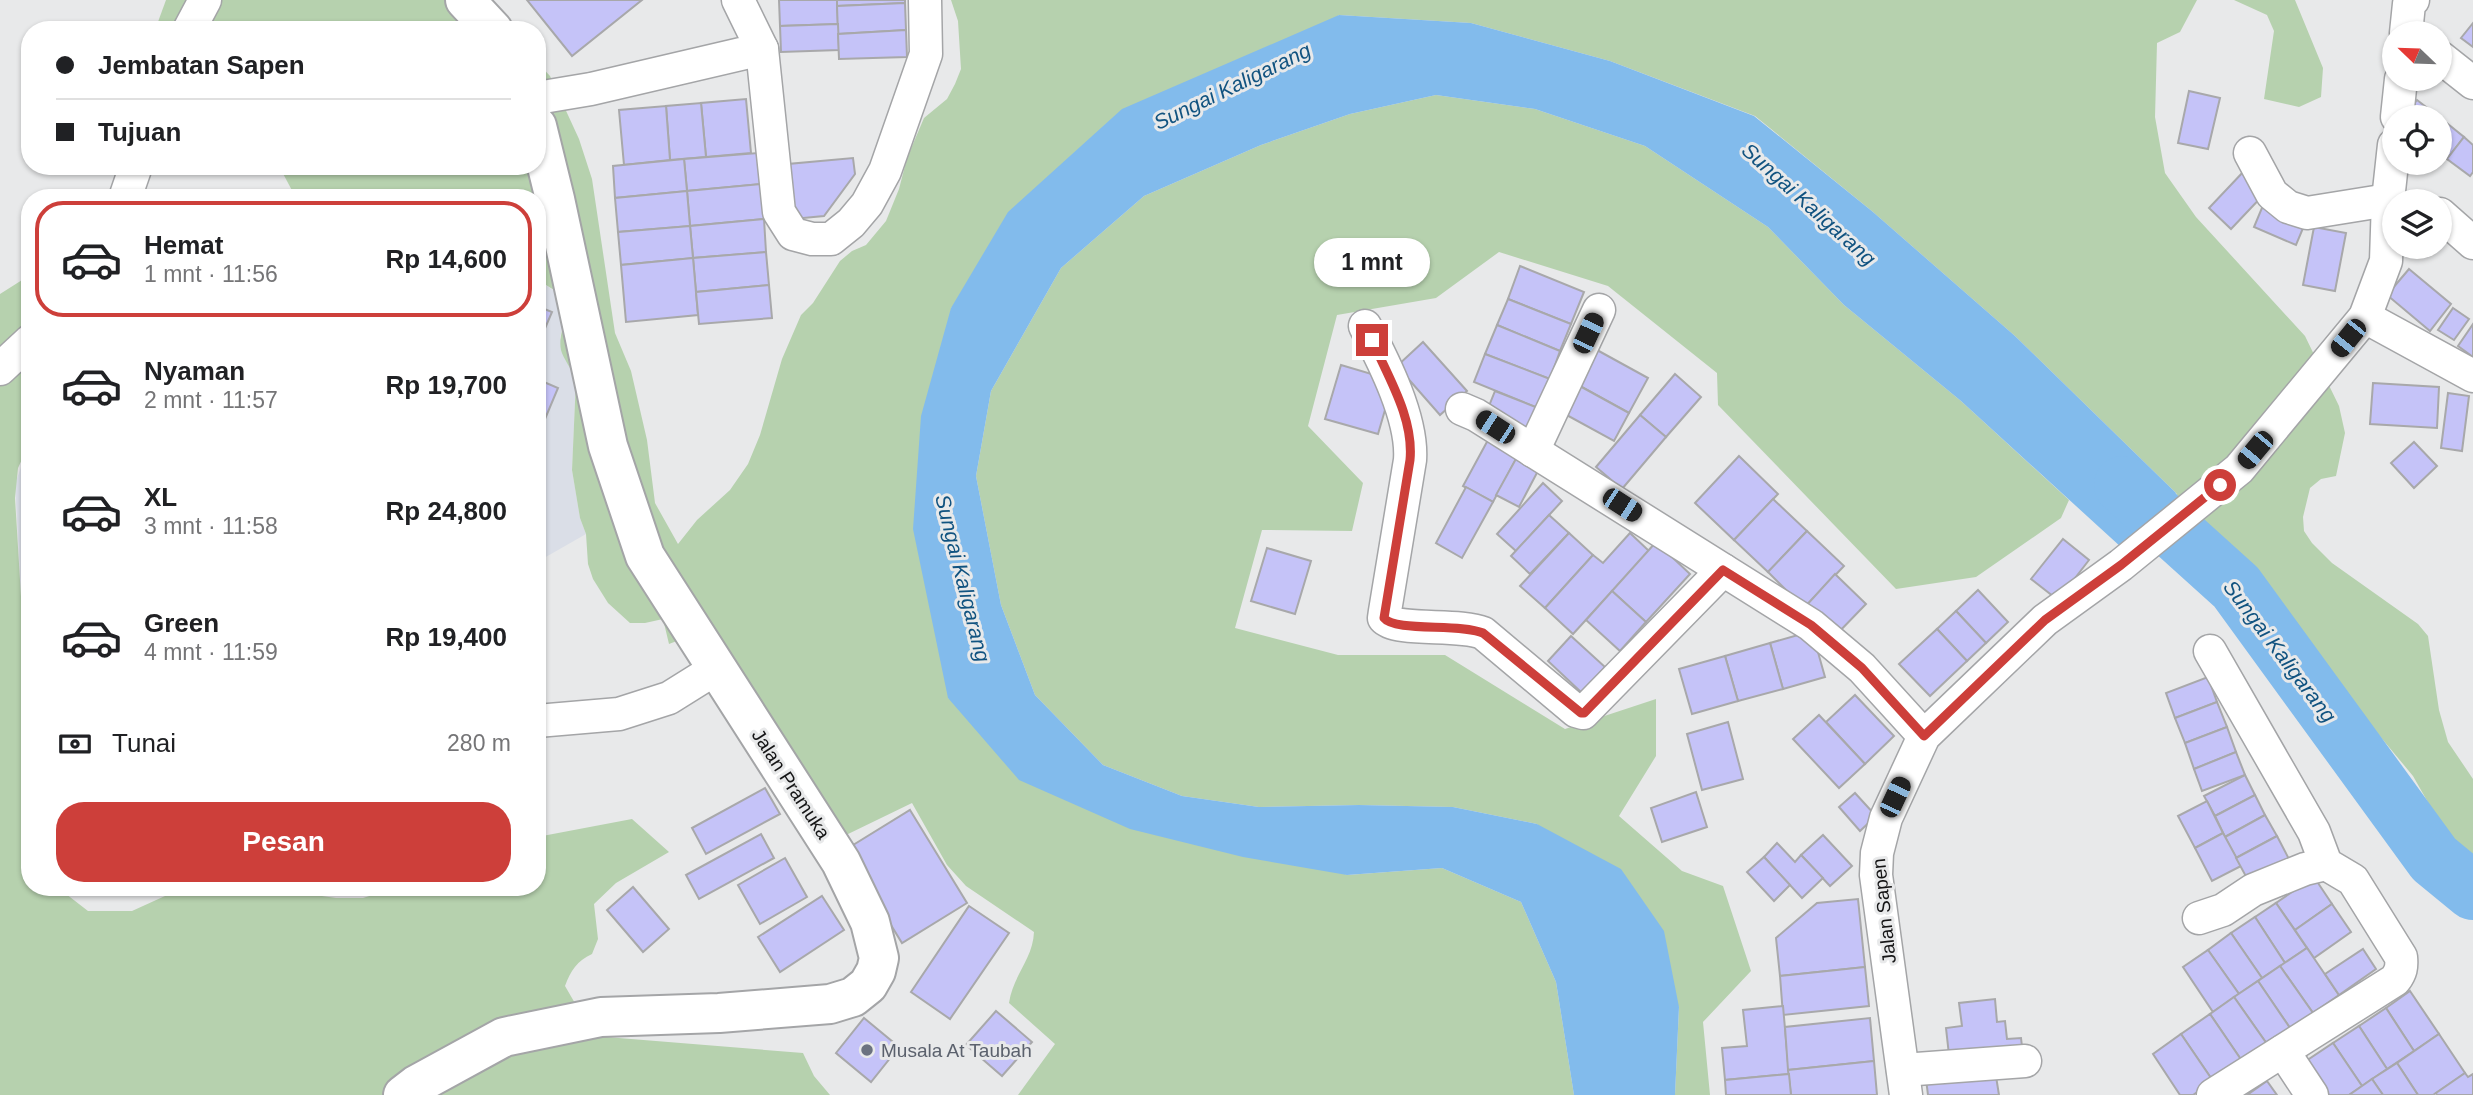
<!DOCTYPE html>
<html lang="id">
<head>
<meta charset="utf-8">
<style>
  :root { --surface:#fff; --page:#f6f6f6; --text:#202124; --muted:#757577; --line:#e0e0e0; --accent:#cd3f3a }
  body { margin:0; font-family:Arial,sans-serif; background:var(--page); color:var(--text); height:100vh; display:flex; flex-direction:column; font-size:26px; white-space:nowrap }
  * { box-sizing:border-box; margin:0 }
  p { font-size:23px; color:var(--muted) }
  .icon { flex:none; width:38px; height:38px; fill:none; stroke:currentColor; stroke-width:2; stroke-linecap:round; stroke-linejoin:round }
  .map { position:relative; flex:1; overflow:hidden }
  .side { position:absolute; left:21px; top:189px; width:525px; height:707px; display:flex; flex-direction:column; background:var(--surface); border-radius:28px; box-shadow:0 2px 5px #0004 }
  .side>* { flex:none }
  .top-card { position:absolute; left:21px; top:21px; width:525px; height:154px; border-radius:28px; box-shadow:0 2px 5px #0004; display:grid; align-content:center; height:154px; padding:0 35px; background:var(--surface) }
  .needle { width:46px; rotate:293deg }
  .fabs { position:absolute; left:2382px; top:21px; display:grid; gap:14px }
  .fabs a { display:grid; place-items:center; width:70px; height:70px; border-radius:50%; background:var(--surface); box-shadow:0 2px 5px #0004; font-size:35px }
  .end { position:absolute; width:32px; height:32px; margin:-16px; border:9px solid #cd3f3a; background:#fff; box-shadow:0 0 0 4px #fff }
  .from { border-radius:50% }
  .bubble { position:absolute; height:49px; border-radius:24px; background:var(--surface); box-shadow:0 2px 5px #0004; font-size:23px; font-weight:600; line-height:49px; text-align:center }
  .car { position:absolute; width:21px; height:42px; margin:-21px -10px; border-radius:9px; box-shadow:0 0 5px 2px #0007; background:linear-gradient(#222 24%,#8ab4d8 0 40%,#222 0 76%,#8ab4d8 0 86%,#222 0) }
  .top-card b { display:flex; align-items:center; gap:24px; height:66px; font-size:26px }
  .top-card b+b { border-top:2px solid var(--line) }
  .top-card i { width:18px; height:18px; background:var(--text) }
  ul { padding:12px 0 0; list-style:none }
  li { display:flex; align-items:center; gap:21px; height:116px; margin:0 14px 10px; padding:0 21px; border:4px solid transparent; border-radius:28px }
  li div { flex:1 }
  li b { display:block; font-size:26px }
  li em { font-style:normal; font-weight:600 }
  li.selected { border-color:var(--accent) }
  li>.icon { width:63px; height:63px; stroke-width:1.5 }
  .pay { display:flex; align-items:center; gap:18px; height:77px; padding:0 35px; font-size:26px }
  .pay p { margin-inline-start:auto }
  .cta { display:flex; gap:14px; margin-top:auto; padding:14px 35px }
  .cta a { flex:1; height:80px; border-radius:28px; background:var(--accent); color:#fff; font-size:28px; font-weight:600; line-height:80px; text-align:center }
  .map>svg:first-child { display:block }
</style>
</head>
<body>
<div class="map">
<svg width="2473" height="1095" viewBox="0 0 2473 1095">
  <rect width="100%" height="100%" fill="#e8e9ea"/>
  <g fill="#dadee7">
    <path d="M537,279L560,295L566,309L560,338L576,379L572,470L580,518L586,534L537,562Z"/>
    <path d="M30,442V609L22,613L15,484Z"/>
  </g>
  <g fill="#b6d1ae">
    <path d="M166,0H483L509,30H155Z"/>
    <path d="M951,0H2197L2180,32L2157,43L2155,117L2165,173L2196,217L2305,336L2339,406L2345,433L2336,476L2321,479L2310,488L2303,517L2304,531L2312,543L2332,563L2418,624L2428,636L2439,710L2448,742L2473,779V859L2442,827L2413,776L2247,576L2197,527L2176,493L2015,336L1873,212L1755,116L1610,61L1471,23L1339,15L951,308L948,698L1347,875L1442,868L1521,902L1556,982L1574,1095H1018L1055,1044L1009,1003C1013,975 1033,959 1034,932L966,886L947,865L912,803L846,835L713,627L669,644L663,619L645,623H630L608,603L593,579L588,564L586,534L580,518L572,470L576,379C572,370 563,358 561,350C557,332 573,311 560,295C555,289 544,285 537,279V198H296L279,166H537V62L550,76L579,139L592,179L615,333L631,371L647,440L655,503L678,544L697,520L730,490L748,464L760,435L782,359L801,315L813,303L840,261L852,251L866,245L886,221L899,189L907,158L924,118L947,99L955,84L961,69L958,21Z"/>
    <path d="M2234,0H2295L2323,68L2321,97L2299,107L2264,99L2274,31L2267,15Z"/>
    <path d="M1436,95L1535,109L1645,146L1768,227L1844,305L1961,401L2069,500L2061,518L1976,577L1896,589L1718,405L1717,373L1608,286L1499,252L1436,298L1337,315L1308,426L1363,483L1352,531L1262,530L1235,628L1338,655H1445L1565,729L1656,699V756L1619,816L1682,871L1723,886L1751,971L1703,1022L1710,1095H1675L1679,1007L1537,824L1453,807L1359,805L1259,807L1182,796L1103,765L1035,695L1001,605L976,476L991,391L1061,268L1144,196L1261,145L1350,114Z"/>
    <path d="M30,275V442L18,468L15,498L22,613L30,633V887H57L88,911H132L176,891L214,895L280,890L336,898H363L398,887H537V837L632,819L669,852L616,883L594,904L598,939L592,954C577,961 571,970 565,986L594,1036L803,1053L814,1076L830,1095H0V294Z"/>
  </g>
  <path fill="#82bbec" d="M1339,15L1471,23L1610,61L1754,116L1873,212L2015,336L2176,493L2122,548L1961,401L1844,305L1768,227L1645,146L1535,109L1436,95L1350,114L1261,145L1144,196L1061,268L991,391L976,476L1001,605L1035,695L1103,765L1182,796L1259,807L1359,805L1453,807L1537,824L1621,869L1664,931L1679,1007L1675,1095H1574L1556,982L1521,902L1442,868L1347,875L1243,857L1130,829L1019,780L948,698L913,529L921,416L951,308L1008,212L1122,109Z"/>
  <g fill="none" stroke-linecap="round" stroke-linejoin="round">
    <path stroke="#82bbec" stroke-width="58" d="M2123,485L2236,587L2434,859L2473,891"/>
  </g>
  <g fill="#c5c3f8" stroke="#a8a8aa" stroke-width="2">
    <path d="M527,0H642L572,56Z"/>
    <path d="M779,0H837L838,24L780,26Z"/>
    <path d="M837,0H905V3L837,6Z"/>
    <path d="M905,3L906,30L838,34L837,6Z"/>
    <path d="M2473,23V47L2461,38Z"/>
    <path d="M838,24L839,50L781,52L780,26Z"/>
    <path d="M906,30L907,57L839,59L838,34Z"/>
    <path d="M2189,91L2220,98L2208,149L2178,143Z"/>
    <path d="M746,99L751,153L706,157L701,103Z"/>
    <path d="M2417,100L2439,117H2404Z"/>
    <path d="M701,103L706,157L670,160L666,106Z"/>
    <path d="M666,106L670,160L624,165L619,110Z"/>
    <path d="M2443,120L2464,137L2447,159L2440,153V124Z"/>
    <path d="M2464,137L2473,145V172L2470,176L2447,159Z"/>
    <path d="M758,153L761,184L687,191L684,159Z"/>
    <path d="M853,158L855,174L824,216L793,219L788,164Z"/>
    <path d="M684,159L687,191L615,198L613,166Z"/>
    <path d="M2245,170L2267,191L2231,229L2209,208Z"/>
    <path d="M761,184L764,219L690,226L687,191Z"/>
    <path d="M687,191L690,226L618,232L615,198Z"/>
    <path d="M2264,203L2306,221L2296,245L2254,227Z"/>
    <path d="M764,219L766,252L693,258L690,226Z"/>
    <path d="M690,226L693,258L621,265L618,232Z"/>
    <path d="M2314,227L2346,233L2335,291L2303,285Z"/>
    <path d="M766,252L769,285L696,292L693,258Z"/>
    <path d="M693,258L698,315L626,322L621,265Z"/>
    <path d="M1520,266L1584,292L1571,324L1508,299Z"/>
    <path d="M2409,269L2451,304L2430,331L2387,295Z"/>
    <path d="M769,285L772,318L699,324L696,292Z"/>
    <path d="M1508,299L1571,324L1560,351L1497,325Z"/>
    <path d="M537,306L552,312L537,347Z"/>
    <path d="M2453,308L2469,319L2454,340L2438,330Z"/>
    <path d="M2473,324V357L2458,346Z"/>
    <path d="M1497,325L1560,351L1550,379L1485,354Z"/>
    <path d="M1423,342L1467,391L1440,415L1397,366Z"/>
    <path d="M1597,350L1648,378L1629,413L1578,385Z"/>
    <path d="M1485,354L1550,379L1538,408L1474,382Z"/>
    <path d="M1341,365L1375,375L1387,403L1378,434L1325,419Z"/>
    <path d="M1675,374L1701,397L1666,437L1640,415Z"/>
    <path d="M537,379L558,388L537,438Z"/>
    <path d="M2373,383L2439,387L2437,428L2370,424Z"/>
    <path d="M1578,385L1629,413L1614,441L1563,413Z"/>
    <path d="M1495,391L1538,408L1523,443L1487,411Z"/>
    <path d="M2448,393L2469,396L2462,451L2441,448Z"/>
    <path d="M1640,415L1666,437L1622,489L1596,467Z"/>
    <path d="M1488,440L1517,457L1493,502L1463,486Z"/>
    <path d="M2414,442L2437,466L2414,488L2391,463Z"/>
    <path d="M1739,456L1778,494L1734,540L1695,503Z"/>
    <path d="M1517,457L1539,469L1519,507L1496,495Z"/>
    <path d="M1543,483L1562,501L1516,551L1497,534Z"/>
    <path d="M1466,487L1493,502L1462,558L1436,543Z"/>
    <path d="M1773,499L1807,531L1768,572L1734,540Z"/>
    <path d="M1549,515L1569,533L1530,574L1511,556Z"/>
    <path d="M1807,531L1844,566L1804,608L1768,572Z"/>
    <path d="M1569,533L1593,555L1545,608L1520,586Z"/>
    <path d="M1630,533L1649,551L1573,634L1545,608L1593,555L1603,563Z"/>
    <path d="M2063,539L2089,560L2058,600L2031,579Z"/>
    <path d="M1656,542L1690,574L1646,622L1612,591Z"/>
    <path d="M1267,548L1311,561L1295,614L1251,601Z"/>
    <path d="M1835,574L1866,604L1834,637L1804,608Z"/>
    <path d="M1978,590L2008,622L1986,643L1956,611Z"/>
    <path d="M1612,591L1646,622L1620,651L1586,620Z"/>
    <path d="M1956,611L1986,643L1967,661L1937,629Z"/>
    <path d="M1937,629L1967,661L1930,696L1899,664Z"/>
    <path d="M1812,631L1825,677L1783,689L1770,643Z"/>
    <path d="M1571,636L1605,667L1582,693L1548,661Z"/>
    <path d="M1770,643L1783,689L1738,701L1725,656Z"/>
    <path d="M1725,656L1738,701L1692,714L1679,669Z"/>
    <path d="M2208,677L2217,702L2175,718L2166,693Z"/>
    <path d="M1855,695L1894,736L1865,764L1826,722Z"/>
    <path d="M2217,702L2227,727L2185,743L2175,718Z"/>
    <path d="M1819,715L1865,764L1839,788L1793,739Z"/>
    <path d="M1728,722L1743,779L1702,790L1687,734Z"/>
    <path d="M2227,727L2236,752L2194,769L2185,743Z"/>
    <path d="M2236,752L2245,775L2202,791L2194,769Z"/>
    <path d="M2245,775L2255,795L2215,816L2204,796Z"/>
    <path d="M765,788L780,814L706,854L692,828Z"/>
    <path d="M1696,792L1707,827L1662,842L1651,808Z"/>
    <path d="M1855,793L1876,816L1860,831L1839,807Z"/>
    <path d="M2255,795L2265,815L2225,837L2215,816Z"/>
    <path d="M2207,801L2223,833L2195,848L2178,816Z"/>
    <path d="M910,810L967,903L902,943L845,850Z"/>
    <path d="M2265,815L2277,836L2236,858L2225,837Z"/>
    <path d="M2223,833L2241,866L2212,881L2195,848Z"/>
    <path d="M761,834L774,858L699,899L686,875Z"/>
    <path d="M1823,835L1852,866L1830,886L1801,855Z"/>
    <path d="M2277,836L2290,861L2249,882L2236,858Z"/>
    <path d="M1777,843L1795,862L1801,855L1823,878L1802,898L1764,857Z"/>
    <path d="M1764,857L1790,885L1774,901L1747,872Z"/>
    <path d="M785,858L807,897L760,924L738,885Z"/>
    <path d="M2314,877L2332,904L2295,930L2276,903Z"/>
    <path d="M633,887L669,929L643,952L607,910Z"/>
    <path d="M822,896L844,930L780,972L758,937Z"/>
    <path d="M1858,899L1865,967L1780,976L1776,938L1817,903Z"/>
    <path d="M2276,903L2307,948L2285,963L2255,917Z"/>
    <path d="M2332,904L2351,932L2314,958L2295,930Z"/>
    <path d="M969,906L1009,933L950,1019L911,992Z"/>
    <path d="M2255,917L2285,963L2262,978L2231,933Z"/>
    <path d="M2231,933L2262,978L2239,994L2208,950Z"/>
    <path d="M2307,948L2339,995L2313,1013L2280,966Z"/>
    <path d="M2363,949L2376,969L2339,995L2325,974Z"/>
    <path d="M2208,950L2239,994L2213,1012L2183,967Z"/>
    <path d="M2280,966L2313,1013L2290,1028L2258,981Z"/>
    <path d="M1865,967L1869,1006L1783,1015L1780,976Z"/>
    <path d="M2258,981L2290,1028L2267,1044L2234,997Z"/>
    <path d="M2410,991L2439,1034L2414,1051L2386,1008Z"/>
    <path d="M2234,997L2267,1044L2242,1061L2210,1014Z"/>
    <path d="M1995,999L1997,1022L2005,1021L2007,1039L2021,1038L2023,1055L1950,1064L1946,1028L1962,1026L1959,1003Z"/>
    <path d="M1783,1006L1789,1074L1725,1080L1722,1048L1747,1046L1743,1010Z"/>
    <path d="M2386,1008L2414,1051L2387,1069L2359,1026Z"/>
    <path d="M996,1011L1032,1042L1002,1076L966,1045Z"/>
    <path d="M2210,1014L2242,1061L2213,1081L2181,1034Z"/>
    <path d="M864,1018L899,1047L871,1082L836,1053Z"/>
    <path d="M1870,1018L1874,1061L1788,1070L1785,1027Z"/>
    <path d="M2359,1026L2387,1069L2362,1086L2333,1043Z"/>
    <path d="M2181,1034L2213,1081L2193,1095H2180L2153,1054Z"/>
    <path d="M2439,1034L2465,1073L2433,1095H2418L2397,1063Z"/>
    <path d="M2333,1043L2362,1086L2349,1095H2329L2306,1061Z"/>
    <path d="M1874,1061L1877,1095H1791L1788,1070Z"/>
    <path d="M2397,1063L2418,1095H2383L2372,1079Z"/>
    <path d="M1995,1070L1999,1095H1928L1926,1079Z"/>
    <path d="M2465,1073L2468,1077L2473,1074V1095H2437L2436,1093Z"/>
    <path d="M1789,1074L1791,1095H1726L1725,1080Z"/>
    <path d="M2372,1079L2383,1095H2349L2362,1086Z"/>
    <path d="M2267,1081L2277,1095H2247Z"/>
  </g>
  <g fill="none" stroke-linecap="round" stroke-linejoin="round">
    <g stroke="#a4a5a7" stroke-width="35">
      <g id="street">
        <path d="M189,30L205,0"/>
        <path d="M2406,33L2409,4L2413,0"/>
        <path d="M762,49L779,212L793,234L812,239H831L851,223L867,204L885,171L926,54L925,0"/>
        <path d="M2440,57L2473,83"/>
        <path d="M537,98L591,89L762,49L738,0"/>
        <path d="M2397,117L2401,79"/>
        <path d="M2250,153L2272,194L2288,207L2307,213L2388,200"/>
        <path d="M125,198L136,166"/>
        <path d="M2440,214L2473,243"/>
        <path d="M2365,317L2473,376"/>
        <path d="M1365,326C1384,362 1413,419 1410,460L1385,611L1384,618C1396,632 1459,623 1483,633L1576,711L1583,713L1723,570"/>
        <path d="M0,369L30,341"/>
        <path d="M1462,409L1476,415L1811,625L1862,668L1924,736"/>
        <path d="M1533,451L1599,310"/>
        <path d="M2210,651L2314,832L2326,864L2353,880L2401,957C2402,967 2401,972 2395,980L2213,1095"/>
        <path d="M537,721L619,714L669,698L717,668"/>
        <path d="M2199,918L2223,910L2253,890L2305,869L2326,864"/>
        <path d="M2283,1051L2312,1095"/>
        <path d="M1903,1070L2025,1061"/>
        <path d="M1906,1095L1876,875L1877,853L1886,818L1924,736L2045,620L2121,565L2239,469L2365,317L2386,261L2388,200L2394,145"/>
      </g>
    </g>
    <g stroke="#a4a5a7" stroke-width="42">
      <g id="secondary">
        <path d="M465,0L493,30"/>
        <path d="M403,1095L416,1085L504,1037L601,1017L719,1013L830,1004L853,997L868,985L876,971L879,958L870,922L841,862L645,556L608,446L555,199L537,126"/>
      </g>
    </g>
    <use href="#street" stroke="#fff" stroke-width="32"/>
    <use href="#secondary" stroke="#fff" stroke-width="38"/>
  </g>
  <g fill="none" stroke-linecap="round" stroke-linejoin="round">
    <path stroke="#cd3f3a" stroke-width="9" d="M1372,340C1388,377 1414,418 1410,460L1384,618C1395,632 1460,623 1483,633L1581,713H1584L1723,570L1811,625L1862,668L1924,736L2045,620L2121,565L2220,485"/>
  </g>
  <circle fill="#6b7280" stroke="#e8e9ea" stroke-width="2.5" cx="867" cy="1050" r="7"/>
  <g text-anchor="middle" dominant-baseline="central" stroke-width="6" stroke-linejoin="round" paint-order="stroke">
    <g font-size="19" fill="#151516" stroke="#e8e9ea">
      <text transform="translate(791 784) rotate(57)">Jalan Pramuka</text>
      <text transform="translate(1884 911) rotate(-96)">Jalan Sapen</text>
    </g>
    <g font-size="19" fill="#5b616d" stroke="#e8e9ea" text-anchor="start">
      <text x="881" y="1050">Musala At Taubah</text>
    </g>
    <g font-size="21" font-style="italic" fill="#115380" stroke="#e8e9ea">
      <text transform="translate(1232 86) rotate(-26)">Sungai Kaligarang</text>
      <text transform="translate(1809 204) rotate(42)">Sungai Kaligarang</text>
      <text transform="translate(963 578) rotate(76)">Sungai Kaligarang</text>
      <text transform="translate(2280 651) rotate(53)">Sungai Kaligarang</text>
    </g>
  </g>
</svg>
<div class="fabs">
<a><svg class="needle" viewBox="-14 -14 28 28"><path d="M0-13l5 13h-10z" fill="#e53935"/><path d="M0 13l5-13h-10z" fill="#757577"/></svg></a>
<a><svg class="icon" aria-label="locate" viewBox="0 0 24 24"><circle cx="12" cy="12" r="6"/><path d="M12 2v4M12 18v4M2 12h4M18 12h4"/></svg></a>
<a><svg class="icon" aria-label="layers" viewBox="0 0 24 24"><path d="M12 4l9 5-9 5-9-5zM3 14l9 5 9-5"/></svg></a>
</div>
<i class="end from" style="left:2220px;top:485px"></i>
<i class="end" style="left:1372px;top:340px"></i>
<div class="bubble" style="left:1314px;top:238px;width:116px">1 mnt</div>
<i class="car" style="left:1588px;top:333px;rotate:25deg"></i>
<i class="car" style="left:2348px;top:338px;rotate:219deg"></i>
<i class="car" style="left:1495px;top:427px;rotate:303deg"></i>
<i class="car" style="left:2255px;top:450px;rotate:220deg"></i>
<i class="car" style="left:1622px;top:505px;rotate:123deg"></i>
<i class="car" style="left:1895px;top:797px;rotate:25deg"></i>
<div class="top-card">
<b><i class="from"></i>Jembatan Sapen</b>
<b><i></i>Tujuan</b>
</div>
<section class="side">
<ul>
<li class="selected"><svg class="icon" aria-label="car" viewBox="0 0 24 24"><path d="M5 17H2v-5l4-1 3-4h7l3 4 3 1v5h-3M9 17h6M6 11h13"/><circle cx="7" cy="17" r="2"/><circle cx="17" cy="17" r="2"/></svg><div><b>Hemat</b><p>1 mnt · 11:56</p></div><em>Rp 14,600</em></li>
<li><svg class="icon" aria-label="car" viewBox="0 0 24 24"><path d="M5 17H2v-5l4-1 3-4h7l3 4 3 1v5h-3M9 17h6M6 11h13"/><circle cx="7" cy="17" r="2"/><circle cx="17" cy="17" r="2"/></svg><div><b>Nyaman</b><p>2 mnt · 11:57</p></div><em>Rp 19,700</em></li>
<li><svg class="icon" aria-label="car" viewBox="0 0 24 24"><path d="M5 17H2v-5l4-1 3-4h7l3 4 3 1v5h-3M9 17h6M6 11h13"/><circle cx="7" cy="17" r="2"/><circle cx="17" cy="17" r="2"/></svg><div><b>XL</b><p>3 mnt · 11:58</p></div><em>Rp 24,800</em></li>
<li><svg class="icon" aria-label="car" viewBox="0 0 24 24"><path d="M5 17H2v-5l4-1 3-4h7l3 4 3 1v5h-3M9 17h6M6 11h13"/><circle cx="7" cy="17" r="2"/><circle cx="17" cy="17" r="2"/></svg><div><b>Green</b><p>4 mnt · 11:59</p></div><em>Rp 19,400</em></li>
</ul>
<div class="pay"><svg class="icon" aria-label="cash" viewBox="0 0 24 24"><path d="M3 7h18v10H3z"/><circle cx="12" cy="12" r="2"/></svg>Tunai<p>280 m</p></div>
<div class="cta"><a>Pesan</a></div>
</section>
</div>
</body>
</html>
